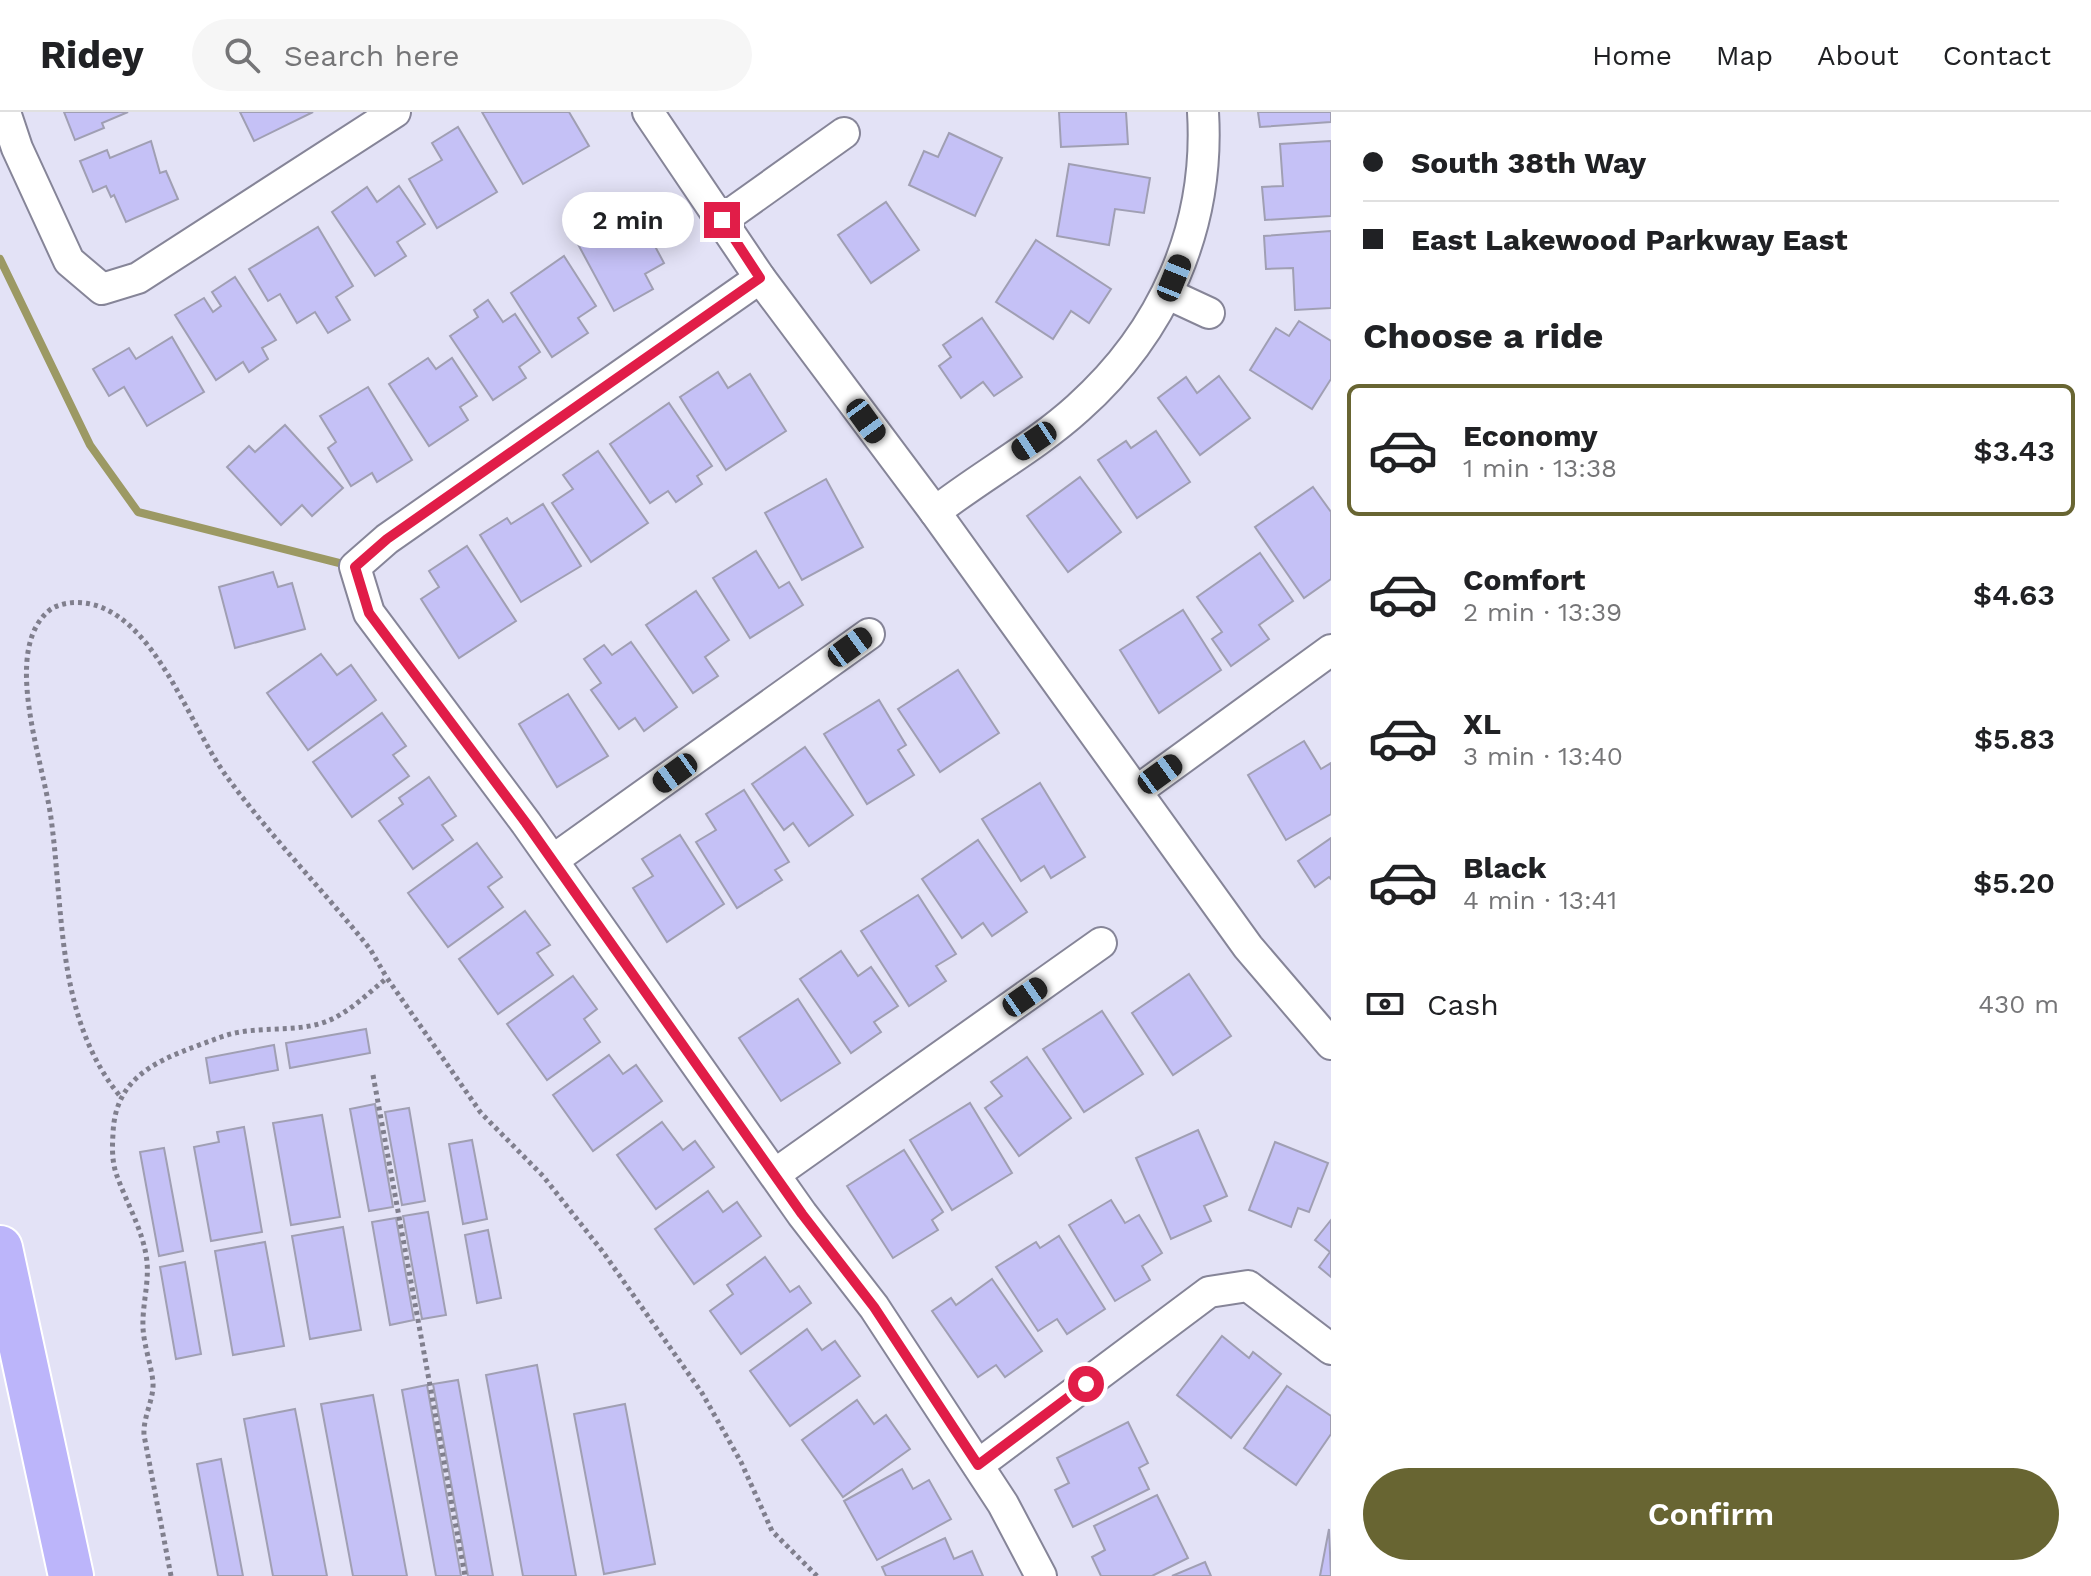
<!DOCTYPE html>
<html lang="en">
<head>
<meta charset="utf-8">
<style>
  :root { --surface:#fff; --page:#f6f6f6; --text:#202124; --muted:#757577; --line:#e0e0e0; --accent:#686532 }
  body { margin:0; font-family:"Work Sans",sans-serif; background:var(--page); color:var(--text); height:100vh; display:flex; flex-direction:column; font-size:30px; white-space:nowrap }
  * { box-sizing:border-box; margin:0 }
  p { font-size:26px; color:var(--muted) }
  .icon { flex:none; width:44px; height:44px; fill:none; stroke:currentColor; stroke-width:2; stroke-linecap:round; stroke-linejoin:round }
  .map { position:relative; flex:1; overflow:hidden }
  .details { display:flex; flex-direction:column; background:var(--surface); width:760px }
  .details>* { flex:none }
  .guide { display:grid; align-content:center; height:176px; padding:0 32px; background:var(--surface) }
  .end { position:absolute; width:36px; height:36px; margin:-18px; border:10px solid #e11d48; background:#fff; box-shadow:0 0 0 4px #fff }
  .from { border-radius:50% }
  .bubble { position:absolute; height:56px; border-radius:28px; background:var(--surface); box-shadow:0 4px 20px #0003; font-size:26px; font-weight:600; line-height:56px; text-align:center }
  .car { position:absolute; width:24px; height:48px; margin:-24px -12px; border-radius:10px; box-shadow:0 0 6px 2px #0007; background:linear-gradient(#222 24%,#8ab4d8 0 40%,#222 0 76%,#8ab4d8 0 86%,#222 0) }
  .guide b { display:flex; align-items:center; gap:28px; height:76px; font-size:30px }
  .guide b+b { border-top:2px solid var(--line) }
  .guide i { width:20px; height:20px; background:var(--text) }
  ul { padding:0; list-style:none }
  li { display:flex; align-items:center; gap:24px; height:132px; margin:0 16px 12px; padding:0 16px; border:4px solid transparent; border-radius:12px }
  li div { flex:1 }
  li b { display:block; font-size:30px }
  li em { font-style:normal; font-weight:600 }
  li.current { border-color:var(--accent) }
  li>.icon { width:72px; height:72px; stroke-width:1.5 }
  h2 { padding:0 32px; font-size:36px; line-height:96px }
  .pay { display:flex; align-items:center; gap:20px; height:88px; padding:0 32px; font-size:30px }
  .pay p { margin-inline-start:auto }
  .cta { display:flex; gap:16px; margin-top:auto; padding:16px 32px }
  .cta a { flex:1; height:92px; border-radius:48px; background:var(--accent); color:#fff; font-size:32px; font-weight:600; line-height:92px; text-align:center }
  header { display:flex; align-items:center; gap:48px; box-sizing:border-box; height:112px; padding:0 40px; background:var(--surface); border-bottom:2px solid var(--line) }
  header strong { font-size:38px }
  nav { display:flex; gap:44px; margin-inline-start:auto; font-size:28px }
  .search { width:560px; height:72px; background:var(--page); display:flex; align-items:center; gap:20px; box-sizing:border-box; padding:0 28px; border-radius:44px; color:var(--muted); font-size:30px }
  main { display:flex; flex:1; min-height:0 }
  .map>svg:first-child { display:block }
</style>
</head>
<body>
<header>
<strong>Ridey</strong>
<div class="search"><svg class="icon" aria-label="search" viewBox="0 0 24 24"><circle cx="10" cy="10" r="6"/><path d="M15 15l6 6"/></svg>Search here</div>
<nav><a>Home</a><a>Map</a><a>About</a><a>Contact</a></nav>
</header>
<main>
<div class="map">
<svg width="1331" height="1464" viewBox="0 0 1331 1464">
  <rect width="100%" height="100%" fill="#e3e2f6"/>
  <g fill="none" stroke-linecap="round" stroke-linejoin="round">
    <path stroke="#9c9964" stroke-width="8" d="M0,147L90,333L138,400L351,454"/>
  </g>
  <g fill="#c5c1f6" stroke="#a09fb3" stroke-width="2">
    <path d="M64,0H128L102,11L104,16L75,28Z"/>
    <path d="M240,0H313L254,29Z"/>
    <path d="M482,0H569L589,34L523,72Z"/>
    <path d="M1059,0H1126L1128,32L1061,35Z"/>
    <path d="M1258,0H1331V10L1260,15Z"/>
    <path d="M458,15L497,80L437,116L409,67L442,48L432,31Z"/>
    <path d="M949,21L1002,46L975,104L909,73L924,39L938,45Z"/>
    <path d="M151,29L160,61L166,59L178,87L126,110L114,83L111,85L106,74L93,80L80,49L107,38L110,46Z"/>
    <path d="M1331,29V104L1265,108L1262,75L1283,74L1280,32Z"/>
    <path d="M1069,52L1150,66L1144,101L1115,97L1109,133L1057,124Z"/>
    <path d="M399,74L425,112L397,130L406,144L375,164L332,100L367,75L377,90Z"/>
    <path d="M886,90L919,138L871,171L838,123Z"/>
    <path d="M616,99L628,120L643,112L664,151L645,162L653,177L614,199L573,123Z"/>
    <path d="M318,115L353,174L336,185L350,208L328,221L315,200L297,211L280,182L268,189L249,157Z"/>
    <path d="M1331,119V196L1295,198L1293,156L1266,157L1264,124Z"/>
    <path d="M1036,128L1111,177L1089,211L1071,199L1053,227L996,190Z"/>
    <path d="M564,144L596,194L578,206L588,221L552,245L511,181Z"/>
    <path d="M235,165L276,228L262,236L268,247L249,260L243,250L216,268L175,203L204,186L213,200L221,194L212,180Z"/>
    <path d="M488,188L503,210L515,202L540,240L519,255L526,266L493,288L450,224L478,205L474,198Z"/>
    <path d="M982,206L1022,265L994,284L983,270L961,286L939,254L951,245L943,233Z"/>
    <path d="M1299,209L1331,229V267L1312,297L1250,258L1276,216L1289,224Z"/>
    <path d="M172,225L204,280L147,314L124,275L109,284L93,257L129,236L136,247Z"/>
    <path d="M428,246L436,257L452,246L477,284L460,295L468,308L429,334L389,272Z"/>
    <path d="M718,260L728,276L750,262L786,319L726,358L680,285Z"/>
    <path d="M1219,264L1250,306L1200,343L1158,286L1186,265L1197,281Z"/>
    <path d="M368,275L412,348L377,370L372,361L351,374L328,336L336,330L320,304Z"/>
    <path d="M669,291L712,354L697,364L702,372L676,390L668,379L650,391L610,332Z"/>
    <path d="M285,313L343,376L312,404L302,393L281,413L227,355L249,334L255,340Z"/>
    <path d="M1156,319L1190,370L1137,406L1098,348L1126,329L1131,336Z"/>
    <path d="M598,339L648,411L591,450L552,391L573,377L563,363Z"/>
    <path d="M1080,365L1121,420L1068,460L1027,404Z"/>
    <path d="M826,367L863,435L802,468L765,401Z"/>
    <path d="M1313,375L1331,400V467L1304,486L1255,415Z"/>
    <path d="M543,392L581,454L521,490L480,423L507,406L511,412Z"/>
    <path d="M467,434L516,509L459,546L421,487L439,475L429,459Z"/>
    <path d="M756,439L779,476L789,470L803,493L750,526L713,466Z"/>
    <path d="M1260,441L1293,489L1259,513L1269,527L1231,554L1212,527L1222,520L1197,485Z"/>
    <path d="M273,460L278,475L292,471L305,517L235,536L219,475Z"/>
    <path d="M696,479L729,528L705,545L718,564L693,581L646,513Z"/>
    <path d="M1183,498L1221,558L1159,601L1120,538Z"/>
    <path d="M631,530L677,595L644,619L635,606L619,617L591,578L601,571L584,547L604,533L612,543Z"/>
    <path d="M321,542L337,563L351,553L376,588L308,638L267,581Z"/>
    <path d="M958,558L999,621L940,660L898,597Z"/>
    <path d="M568,582L608,644L557,675L519,612Z"/>
    <path d="M879,588L906,633L898,638L914,663L867,692L824,622Z"/>
    <path d="M382,601L406,634L393,643L409,664L352,705L313,650Z"/>
    <path d="M1304,629L1321,657L1331,651V702L1286,728L1248,663Z"/>
    <path d="M805,635L853,703L809,734L793,711L784,718L752,672Z"/>
    <path d="M429,665L456,704L442,713L453,728L413,757L379,709L403,692L399,686Z"/>
    <path d="M1040,671L1085,745L1051,766L1044,754L1021,769L982,707Z"/>
    <path d="M744,678L789,750L775,758L782,768L737,796L696,730L716,718L706,702Z"/>
    <path d="M680,723L724,792L667,830L633,776L653,764L642,747Z"/>
    <path d="M1331,726V767L1329,765L1315,775L1298,749Z"/>
    <path d="M978,728L1027,800L992,824L983,811L962,826L922,767Z"/>
    <path d="M477,731L502,765L488,775L503,795L448,835L408,781Z"/>
    <path d="M918,783L956,842L936,854L946,869L909,894L861,819Z"/>
    <path d="M525,799L550,833L537,841L553,863L498,902L459,847Z"/>
    <path d="M841,839L858,864L871,855L898,894L874,910L881,920L851,941L800,867Z"/>
    <path d="M1189,862L1231,924L1173,963L1132,901Z"/>
    <path d="M573,864L597,897L584,907L600,930L547,968L507,912Z"/>
    <path d="M798,887L840,951L781,989L739,926Z"/>
    <path d="M1102,899L1143,962L1084,1000L1043,937Z"/>
    <path d="M366,917L370,941L290,956L286,931Z"/>
    <path d="M274,933L278,958L210,971L206,946Z"/>
    <path d="M609,943L623,962L636,953L662,989L593,1039L553,983Z"/>
    <path d="M1027,945L1071,1006L1019,1044L985,996L1002,984L991,970Z"/>
    <path d="M970,991L1012,1061L952,1098L910,1028Z"/>
    <path d="M375,992L393,1095L369,1099L350,997Z"/>
    <path d="M409,996L425,1089L402,1093L385,1000Z"/>
    <path d="M322,1003L340,1105L291,1113L273,1011Z"/>
    <path d="M662,1010L683,1038L695,1029L714,1055L656,1097L617,1043Z"/>
    <path d="M244,1015L262,1120L211,1129L194,1035L219,1030L217,1020Z"/>
    <path d="M1198,1018L1227,1084L1204,1094L1211,1109L1171,1127L1136,1046Z"/>
    <path d="M472,1028L487,1107L463,1112L449,1032Z"/>
    <path d="M1275,1030L1328,1051L1309,1100L1298,1096L1291,1115L1249,1098Z"/>
    <path d="M164,1036L183,1139L159,1144L140,1040Z"/>
    <path d="M904,1038L943,1100L932,1108L938,1118L893,1146L847,1074Z"/>
    <path d="M708,1079L723,1100L737,1090L761,1124L694,1172L655,1117Z"/>
    <path d="M1111,1088L1125,1111L1139,1103L1162,1141L1142,1154L1150,1168L1115,1189L1069,1113Z"/>
    <path d="M428,1100L446,1203L422,1207L403,1104Z"/>
    <path d="M396,1106L414,1208L390,1213L372,1110Z"/>
    <path d="M1331,1108V1165L1319,1155L1330,1140L1315,1128Z"/>
    <path d="M343,1115L361,1218L310,1227L292,1124Z"/>
    <path d="M488,1118L501,1186L477,1191L465,1123Z"/>
    <path d="M1059,1124L1105,1197L1067,1222L1057,1207L1038,1219L996,1155L1036,1130L1040,1136Z"/>
    <path d="M265,1130L284,1234L233,1243L215,1139Z"/>
    <path d="M765,1145L790,1180L799,1174L811,1191L741,1242L710,1199L733,1182L727,1173Z"/>
    <path d="M185,1150L201,1242L176,1247L160,1155Z"/>
    <path d="M992,1167L1042,1239L1005,1265L996,1253L978,1265L932,1199L951,1186L956,1193Z"/>
    <path d="M807,1217L822,1238L835,1229L860,1264L790,1314L750,1259Z"/>
    <path d="M1222,1224L1249,1246L1253,1240L1281,1262L1231,1326L1177,1283Z"/>
    <path d="M537,1253L576,1464H523L486,1263Z"/>
    <path d="M458,1268L493,1464H468L433,1272Z"/>
    <path d="M427,1273L461,1464H436L402,1278Z"/>
    <path d="M1287,1274L1331,1304V1322L1296,1373L1244,1336Z"/>
    <path d="M373,1283L407,1464H353L321,1292Z"/>
    <path d="M857,1288L874,1312L886,1303L910,1337L843,1385L802,1328Z"/>
    <path d="M625,1292L655,1452L604,1462L574,1302Z"/>
    <path d="M295,1297L327,1464H273L244,1307Z"/>
    <path d="M1128,1310L1148,1351L1139,1356L1149,1377L1073,1415L1055,1378L1069,1371L1057,1346Z"/>
    <path d="M221,1347L243,1464H218L197,1352Z"/>
    <path d="M902,1357L913,1377L929,1368L951,1407L877,1448L844,1389Z"/>
    <path d="M1157,1383L1188,1446L1152,1464H1101L1092,1445L1105,1438L1094,1414Z"/>
    <path d="M1329,1417L1331,1464H1320Z"/>
    <path d="M945,1426L954,1447L972,1439L983,1464H886L882,1455Z"/>
    <path d="M1205,1450L1211,1464H1172Z"/>
  </g>
  <g fill="none" stroke-linecap="round" stroke-linejoin="round">
    <g stroke="#868598" stroke-width="34">
      <g id="minor">
        <path d="M5,0L17,36L69,149L102,177L138,166L395,0"/>
        <path d="M648,0L760,166L935,400L1248,835L1331,932"/>
        <path d="M722,108L844,21"/>
        <path d="M760,166L387,427L355,455L369,501L526,711L802,1102L874,1195L1003,1392L1041,1464"/>
        <path d="M1168,182L1209,201"/>
        <path d="M935,400C981,364 1035,335 1078,296C1163,220 1210,116 1203,0"/>
        <path d="M1137,679L1331,538"/>
        <path d="M553,748L869,522"/>
        <path d="M775,1062L1101,831"/>
        <path d="M978,1353L1209,1180L1248,1174L1331,1237"/>
      </g>
    </g>
    <g stroke="#fff" stroke-width="48">
      <path id="highway" d="M0,1136L71,1464"/>
    </g>
    <g stroke="#807f8d" stroke-width="5" stroke-dasharray="4 4" stroke-linecap="butt">
      <path d="M373,963L465,1464"/>
      <path d="M119,983C56,904 64,801 51,706C43,648 0,536 51,497C66,488 87,489 103,496C161,521 191,616 227,665C271,725 324,779 370,837L387,866"/>
      <path d="M171,1464L144,1323C143,1304 154,1288 153,1270C151,1252 144,1234 143,1216C142,1194 149,1172 147,1150C144,1120 127,1092 117,1064C112,1051 112,1036 113,1022C115,958 168,945 221,925C254,913 290,921 322,911C347,903 367,882 387,866L481,1001L543,1064L603,1140L702,1281L741,1350L772,1419L817,1464"/>
    </g>
    <use href="#minor" stroke="#fff" stroke-width="30"/>
    <use href="#highway" stroke="#bcb5fa" stroke-width="44"/>
  </g>
  <g fill="none" stroke-linecap="round" stroke-linejoin="round">
    <path stroke="#e11d48" stroke-width="10" d="M722,108L760,166L387,427L355,455L369,501L526,711L802,1102L874,1195L978,1353L1086,1272"/>
  </g>
</svg>
<i class="end from" style="left:1086px;top:1272px"></i>
<i class="end" style="left:722px;top:108px"></i>
<div class="bubble" style="left:562px;top:80px;width:132px">2 min</div>
<i class="car" style="left:1174px;top:166px;rotate:22deg"></i>
<i class="car" style="left:866px;top:309px;rotate:144deg"></i>
<i class="car" style="left:1034px;top:329px;rotate:236deg"></i>
<i class="car" style="left:850px;top:535px;rotate:54deg"></i>
<i class="car" style="left:675px;top:661px;rotate:234deg"></i>
<i class="car" style="left:1160px;top:662px;rotate:54deg"></i>
<i class="car" style="left:1025px;top:885px;rotate:55deg"></i>
</div>
<section class="details">
<div class="guide">
<b><i class="from"></i>South 38th Way</b>
<b><i></i>East Lakewood Parkway East</b>
</div>
<h2>Choose a ride</h2>
<ul>
<li class="current"><svg class="icon" aria-label="car" viewBox="0 0 24 24"><path d="M5 17H2v-5l4-1 3-4h7l3 4 3 1v5h-3M9 17h6M6 11h13"/><circle cx="7" cy="17" r="2"/><circle cx="17" cy="17" r="2"/></svg><div><b>Economy</b><p>1 min · 13:38</p></div><em>$3.43</em></li>
<li><svg class="icon" aria-label="car" viewBox="0 0 24 24"><path d="M5 17H2v-5l4-1 3-4h7l3 4 3 1v5h-3M9 17h6M6 11h13"/><circle cx="7" cy="17" r="2"/><circle cx="17" cy="17" r="2"/></svg><div><b>Comfort</b><p>2 min · 13:39</p></div><em>$4.63</em></li>
<li><svg class="icon" aria-label="car" viewBox="0 0 24 24"><path d="M5 17H2v-5l4-1 3-4h7l3 4 3 1v5h-3M9 17h6M6 11h13"/><circle cx="7" cy="17" r="2"/><circle cx="17" cy="17" r="2"/></svg><div><b>XL</b><p>3 min · 13:40</p></div><em>$5.83</em></li>
<li><svg class="icon" aria-label="car" viewBox="0 0 24 24"><path d="M5 17H2v-5l4-1 3-4h7l3 4 3 1v5h-3M9 17h6M6 11h13"/><circle cx="7" cy="17" r="2"/><circle cx="17" cy="17" r="2"/></svg><div><b>Black</b><p>4 min · 13:41</p></div><em>$5.20</em></li>
</ul>
<div class="pay"><svg class="icon" aria-label="cash" viewBox="0 0 24 24"><path d="M3 7h18v10H3z"/><circle cx="12" cy="12" r="2"/></svg>Cash<p>430 m</p></div>
<div class="cta"><a>Confirm</a></div>
</section>
</main>
</body>
</html>
